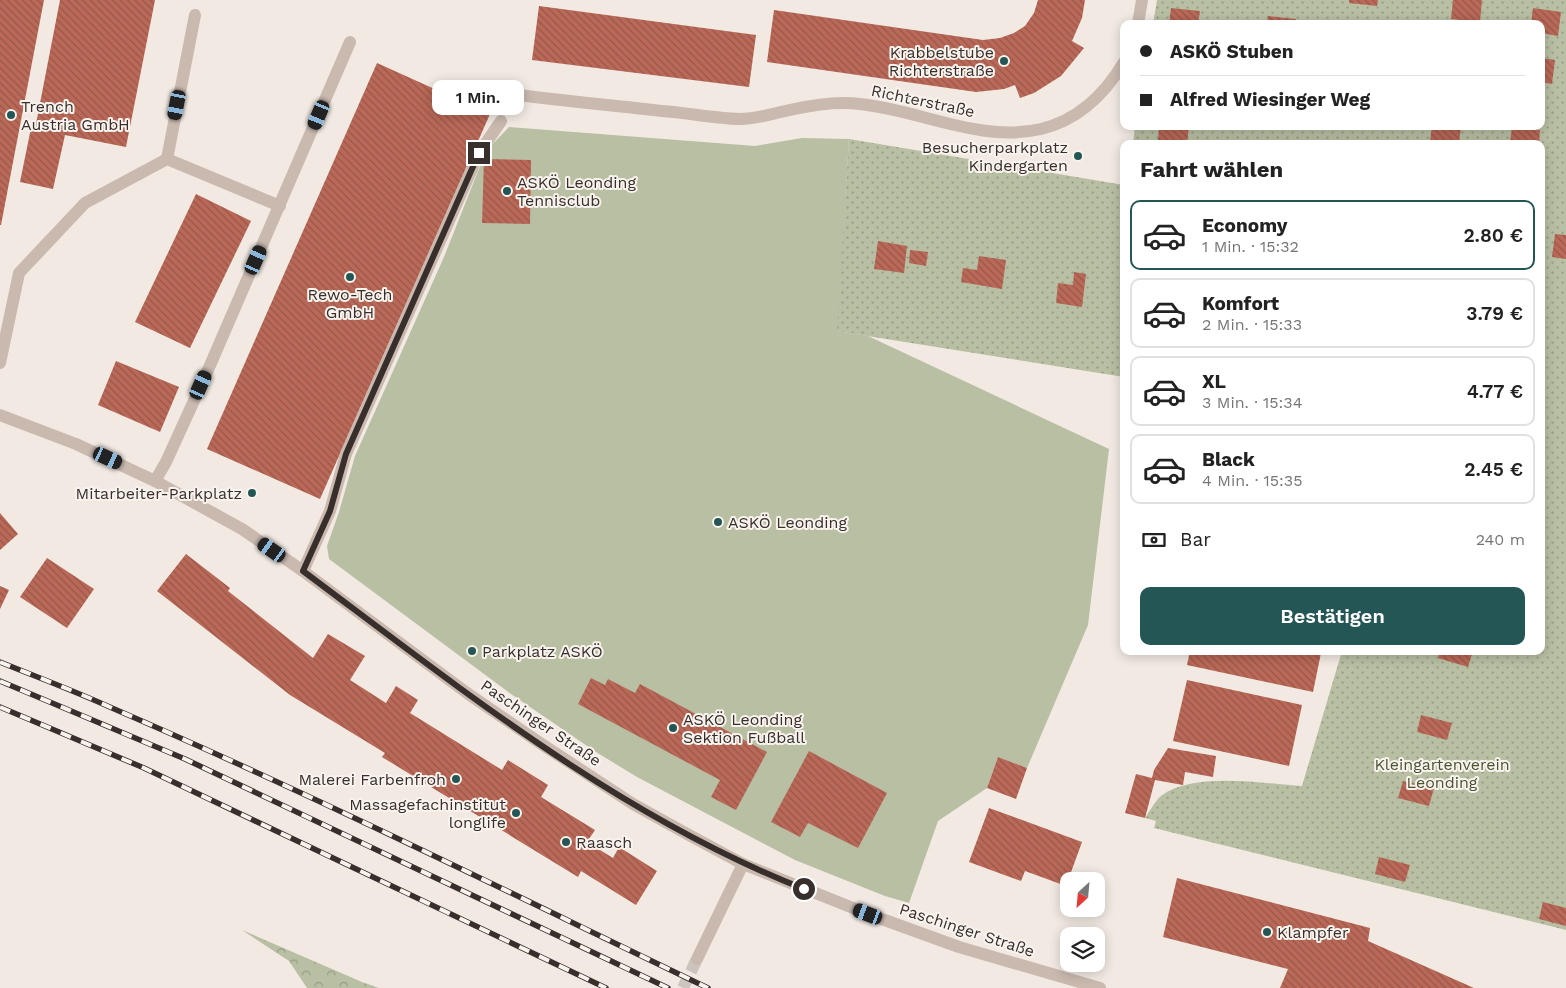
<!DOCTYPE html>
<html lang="de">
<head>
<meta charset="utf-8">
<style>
  :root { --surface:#fff; --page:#f2f2f2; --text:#222; --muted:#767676; --line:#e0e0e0; --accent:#255656 }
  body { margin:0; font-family:"Work Sans",sans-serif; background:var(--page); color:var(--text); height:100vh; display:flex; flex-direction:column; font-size:19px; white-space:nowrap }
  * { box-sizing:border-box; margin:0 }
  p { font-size:16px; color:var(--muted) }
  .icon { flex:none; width:28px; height:28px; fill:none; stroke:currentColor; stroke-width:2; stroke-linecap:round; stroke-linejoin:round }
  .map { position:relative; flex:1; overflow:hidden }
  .side { position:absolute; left:1120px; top:140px; width:425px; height:515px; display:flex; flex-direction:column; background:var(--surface); border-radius:10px; box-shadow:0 2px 12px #0003 }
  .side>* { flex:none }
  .banner { position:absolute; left:1120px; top:20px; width:425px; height:110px; border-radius:10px; box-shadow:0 2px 12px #0003; display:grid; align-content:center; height:110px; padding:0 20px; background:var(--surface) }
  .needle { width:32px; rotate:206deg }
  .tools { position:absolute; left:1060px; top:872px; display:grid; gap:10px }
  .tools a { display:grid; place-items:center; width:45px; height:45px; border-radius:10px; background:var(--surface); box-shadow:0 2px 12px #0003; font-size:25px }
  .end { position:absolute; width:22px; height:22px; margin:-11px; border:6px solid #382f2c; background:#fff; box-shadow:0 0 0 2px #fff }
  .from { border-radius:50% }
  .bubble { position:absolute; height:35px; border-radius:10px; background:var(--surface); box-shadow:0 2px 12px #0003; font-size:16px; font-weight:600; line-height:35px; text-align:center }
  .car { position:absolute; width:15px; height:30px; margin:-15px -8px; border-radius:6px; box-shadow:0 0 4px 1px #0007; background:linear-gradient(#222 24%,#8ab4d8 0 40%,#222 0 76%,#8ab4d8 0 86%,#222 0) }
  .banner b { display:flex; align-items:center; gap:18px; height:48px; font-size:19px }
  .banner b+b { border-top:1px solid var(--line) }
  .banner i { width:12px; height:12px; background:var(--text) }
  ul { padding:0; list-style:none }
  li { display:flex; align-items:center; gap:15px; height:70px; margin:0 10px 8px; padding:0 10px; border:2px solid var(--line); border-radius:10px }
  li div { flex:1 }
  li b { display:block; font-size:19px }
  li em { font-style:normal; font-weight:600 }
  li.active { border-color:var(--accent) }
  li>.icon { width:45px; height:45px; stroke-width:1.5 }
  h2 { padding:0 20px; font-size:22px; line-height:60px }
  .pay { display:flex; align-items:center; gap:12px; height:55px; padding:0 20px; font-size:19px }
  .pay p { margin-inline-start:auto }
  .cta { display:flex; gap:10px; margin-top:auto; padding:10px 20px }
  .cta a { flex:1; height:58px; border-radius:10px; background:var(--accent); color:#fff; font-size:20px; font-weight:600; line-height:58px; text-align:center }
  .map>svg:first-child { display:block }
</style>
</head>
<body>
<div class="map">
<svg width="1566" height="988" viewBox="0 0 1566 988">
  <defs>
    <pattern id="grass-dots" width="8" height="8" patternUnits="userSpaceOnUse" patternTransform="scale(1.25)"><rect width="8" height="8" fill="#b8bfa3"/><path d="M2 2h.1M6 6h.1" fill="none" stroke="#979c85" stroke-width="1.8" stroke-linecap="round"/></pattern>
    <pattern id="forest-crowns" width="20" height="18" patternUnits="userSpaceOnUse" patternTransform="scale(1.25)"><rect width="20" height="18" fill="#b8bfa3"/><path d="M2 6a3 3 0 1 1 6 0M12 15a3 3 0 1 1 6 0" fill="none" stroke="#979c85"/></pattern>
    <pattern id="building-back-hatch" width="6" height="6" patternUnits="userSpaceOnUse" patternTransform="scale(1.25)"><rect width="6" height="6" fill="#ba6958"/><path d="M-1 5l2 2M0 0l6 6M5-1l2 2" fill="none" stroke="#985749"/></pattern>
  </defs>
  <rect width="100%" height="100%" fill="#f1e9e2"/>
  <g fill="url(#grass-dots)">
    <path d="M1157,0H1566V930L1154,828L1156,821L1145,818C1150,811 1155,801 1161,796C1194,771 1263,784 1302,786L1342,651H1541V144H1133L1135,126H1541V24H1153Z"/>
    <path d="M849,139L1124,185V377L836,331Z"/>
  </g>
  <path fill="url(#forest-crowns)" d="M242,930L362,982L379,988H307L289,961Z"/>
  <path fill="#b8bfa3" d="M509,127L755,146L802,138L849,139L837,331L868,336L1109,449L1088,625L1027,768L998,757L987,788L938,821L909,903L885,896L795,860L637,777L596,752L511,694L329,559L327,546L339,512L355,456L444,257L486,151Z"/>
  <g fill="url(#building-back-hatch)">
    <path d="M0,0H44L1,225H0Z"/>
    <path d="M60,0H155L126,147L65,135L53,189L20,182L31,128L35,129Z"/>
    <path d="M1038,0H1085L1082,18L1072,41L1084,48L1061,76L1034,93L1020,98L1015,85L1004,89L976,92L767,62L774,10L983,40L1000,38L1014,33L1025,26L1034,13Z"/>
    <path d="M1349,0H1378L1377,6L1349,3Z"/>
    <path d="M1453,0H1482L1480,22L1451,19Z"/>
    <path d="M539,6L756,35L749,87L532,60Z"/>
    <path d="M1171,8L1200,11L1198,24H1169Z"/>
    <path d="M1533,8L1561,12L1558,36L1541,33V24H1531Z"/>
    <path d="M1268,16L1296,19L1295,24H1267Z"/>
    <path d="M1541,58L1555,60L1552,84L1541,82Z"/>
    <path d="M377,63L490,114L320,499L207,449Z"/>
    <path d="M1159,126H1189L1187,144L1158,140Z"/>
    <path d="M1432,126H1461L1459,144L1430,141Z"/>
    <path d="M1512,126L1540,130L1539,144H1510Z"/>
    <path d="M484,159L531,160L530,224L482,223Z"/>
    <path d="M196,194L251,221L190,348L135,322Z"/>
    <path d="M1555,234L1566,235V259L1552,257Z"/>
    <path d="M878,241L907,246L904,273L874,269Z"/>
    <path d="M910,250L928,252L926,266L909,263Z"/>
    <path d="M979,256L1006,260L1002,289L961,282L963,268L977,270Z"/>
    <path d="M1074,272L1086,274L1082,307L1056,303L1058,283L1073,285Z"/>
    <path d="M116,361L179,387L160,432L98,405Z"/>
    <path d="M0,513L18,534L0,550Z"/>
    <path d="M186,554L230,588L228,591L313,658L328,634L365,656L350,680L386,703L396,686L418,700L410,713L502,770L508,760L548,785L541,797L595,830L587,842L613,858L619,847L657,871L636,905L581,871L578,877L382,757L385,753L290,695L157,591Z"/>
    <path d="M47,558L94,589L67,628L20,597Z"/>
    <path d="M0,586L9,590L0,609Z"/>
    <path d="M1190,651H1312L1321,653L1313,692L1187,665Z"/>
    <path d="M1440,651H1473L1468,667L1438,658Z"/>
    <path d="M591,678L605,685L608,679L635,693L640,684L767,752L736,810L711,797L720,780L578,704Z"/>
    <path d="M1187,680L1302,705L1289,766L1173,741Z"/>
    <path d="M1421,715L1452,723L1447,740L1417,732Z"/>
    <path d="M1168,748L1216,756L1213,777L1185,772L1183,785L1155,780L1145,818L1125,813L1136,774L1152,778L1154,770Z"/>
    <path d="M809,751L887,793L858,848L808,823L800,837L771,822Z"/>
    <path d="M998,757L1027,768L1016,799L987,788Z"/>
    <path d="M1403,781L1434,788L1429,806L1398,798Z"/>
    <path d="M989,808L1082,842L1066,886L1025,871L1021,881L969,862Z"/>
    <path d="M1379,857L1410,865L1405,882L1375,874Z"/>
    <path d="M1177,878L1370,928L1368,941L1474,988H1280L1288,969L1163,937Z"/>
    <path d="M1543,902L1566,908V926L1539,919Z"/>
  </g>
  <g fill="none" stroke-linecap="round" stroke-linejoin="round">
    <path stroke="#ccc4be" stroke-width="12" stroke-dasharray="12 6" stroke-linecap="butt" d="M683,988L697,959"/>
    <g stroke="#c9b9af" stroke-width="12">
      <path d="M167,159L195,15"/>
      <path d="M0,363L19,273L85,203L167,159L280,206"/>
      <path d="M155,481L166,462L208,370L350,42"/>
      <path d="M303,571L330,511L346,454L479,153L501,121"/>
    </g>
    <g stroke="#c9b9af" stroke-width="12">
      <path d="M1138,24L1142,0"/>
      <path d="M512,94C561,101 612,105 662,111C688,113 714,118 740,119C754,119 768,115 781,112C807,106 833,101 860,104C920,110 980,143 1041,129C1078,120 1105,94 1124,62"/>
      <path d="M697,959L743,864"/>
    </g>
    <path stroke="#c9b9af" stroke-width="12" d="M0,415L76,444L155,481L242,529L303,571L467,693L540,743L633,804L689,835L743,864L868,914L959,947L1100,988"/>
    <g stroke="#382f2c" stroke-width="5.5">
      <g id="rail">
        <path d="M0,662C37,677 75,691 112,708C314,795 510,893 708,988"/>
        <path d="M0,681L185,759L668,988"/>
        <path d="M0,707L144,768L606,988"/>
      </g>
    </g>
    <use href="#rail" stroke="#f9f3ee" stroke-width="4" stroke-dasharray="11" stroke-linecap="butt"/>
  </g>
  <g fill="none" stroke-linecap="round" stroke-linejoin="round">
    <path stroke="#382f2c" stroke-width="6" d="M479,153L346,454L330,511L303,571C461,689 619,816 804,889"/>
  </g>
  <g fill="#255656" stroke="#f9f3ee" stroke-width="2">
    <circle cx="1004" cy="61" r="5"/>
    <circle cx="11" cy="115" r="5"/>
    <circle cx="1078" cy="156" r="5"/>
    <circle cx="507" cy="191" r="5"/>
    <circle cx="350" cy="277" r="5"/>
    <circle cx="252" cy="493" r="5"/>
    <circle cx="718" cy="522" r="5"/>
    <circle cx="472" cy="651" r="5"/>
    <circle cx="673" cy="728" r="5"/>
    <circle cx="456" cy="779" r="5"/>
    <circle cx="516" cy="813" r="5"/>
    <circle cx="566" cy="842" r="5"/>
    <circle cx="1267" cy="932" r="5"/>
  </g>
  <g text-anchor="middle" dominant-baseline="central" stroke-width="4" stroke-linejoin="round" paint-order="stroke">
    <g font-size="16" fill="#382f2c" stroke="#f9f3ee" text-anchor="start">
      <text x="994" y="52" text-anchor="end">Krabbelstube<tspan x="994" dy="18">Richterstraße</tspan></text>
      <text x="21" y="106">Trench<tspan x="21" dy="18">Austria GmbH</tspan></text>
      <text x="1068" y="147" text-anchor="end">Besucherparkplatz<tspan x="1068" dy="18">Kindergarten</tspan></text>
      <text x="517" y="182">ASKÖ Leonding<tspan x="517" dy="18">Tennisclub</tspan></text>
      <text x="350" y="294" text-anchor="middle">Rewo-Tech<tspan x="350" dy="18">GmbH</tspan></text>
      <text x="242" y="493" text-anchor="end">Mitarbeiter-Parkplatz</text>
      <text x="728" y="522">ASKÖ Leonding</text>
      <text x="482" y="651">Parkplatz ASKÖ</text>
      <text x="683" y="719">ASKÖ Leonding<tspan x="683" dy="18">Sektion Fußball</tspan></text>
      <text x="446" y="779" text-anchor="end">Malerei Farbenfroh</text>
      <text x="506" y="804" text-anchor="end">Massagefachinstitut<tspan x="506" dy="18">longlife</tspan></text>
      <text x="576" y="842">Raasch</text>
      <text x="1277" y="932">Klampfer</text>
    </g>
    <g font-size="16" fill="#382f2c" stroke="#f9f3ee">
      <text transform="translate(923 101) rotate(12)">Richterstraße</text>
      <text transform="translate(541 723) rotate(34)">Paschinger Straße</text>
      <text transform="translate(967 930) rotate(18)">Paschinger Straße</text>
    </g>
    <g font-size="16" fill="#4a5432" stroke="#f9f3ee">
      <text x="1442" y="764">Kleingartenverein<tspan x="1442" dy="18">Leonding</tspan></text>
    </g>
  </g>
</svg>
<div class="tools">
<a><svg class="needle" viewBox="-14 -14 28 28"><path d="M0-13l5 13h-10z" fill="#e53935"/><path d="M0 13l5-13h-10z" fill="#767676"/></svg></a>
<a><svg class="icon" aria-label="layers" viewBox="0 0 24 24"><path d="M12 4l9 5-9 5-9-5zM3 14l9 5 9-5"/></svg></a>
</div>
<i class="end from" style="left:804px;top:889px"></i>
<i class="end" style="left:479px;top:153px"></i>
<div class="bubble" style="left:432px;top:80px;width:92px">1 Min.</div>
<i class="car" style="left:177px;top:105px;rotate:191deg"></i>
<i class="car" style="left:319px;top:115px;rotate:203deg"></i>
<i class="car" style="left:256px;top:260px;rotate:24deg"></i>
<i class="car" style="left:201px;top:385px;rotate:24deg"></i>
<i class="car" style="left:108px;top:458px;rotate:115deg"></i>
<i class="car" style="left:272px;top:550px;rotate:305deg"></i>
<i class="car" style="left:868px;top:914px;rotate:291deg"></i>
<div class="banner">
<b><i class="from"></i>ASKÖ Stuben</b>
<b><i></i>Alfred Wiesinger Weg</b>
</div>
<section class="side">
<h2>Fahrt wählen</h2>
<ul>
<li class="active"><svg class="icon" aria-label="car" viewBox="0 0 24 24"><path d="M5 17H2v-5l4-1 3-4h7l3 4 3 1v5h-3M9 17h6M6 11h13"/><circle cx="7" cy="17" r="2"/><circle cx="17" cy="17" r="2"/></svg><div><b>Economy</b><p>1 Min. · 15:32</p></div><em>2.80 €</em></li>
<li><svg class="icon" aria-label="car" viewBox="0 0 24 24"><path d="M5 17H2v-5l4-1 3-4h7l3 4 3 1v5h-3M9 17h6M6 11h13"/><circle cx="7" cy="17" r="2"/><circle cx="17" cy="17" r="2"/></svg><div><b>Komfort</b><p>2 Min. · 15:33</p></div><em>3.79 €</em></li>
<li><svg class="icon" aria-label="car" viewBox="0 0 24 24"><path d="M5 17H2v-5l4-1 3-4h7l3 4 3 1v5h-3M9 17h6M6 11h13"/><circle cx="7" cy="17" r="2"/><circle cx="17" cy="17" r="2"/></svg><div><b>XL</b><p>3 Min. · 15:34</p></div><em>4.77 €</em></li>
<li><svg class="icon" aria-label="car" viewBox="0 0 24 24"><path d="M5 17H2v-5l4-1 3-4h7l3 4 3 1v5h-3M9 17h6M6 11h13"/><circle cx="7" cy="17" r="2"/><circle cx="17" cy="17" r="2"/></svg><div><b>Black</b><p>4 Min. · 15:35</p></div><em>2.45 €</em></li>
</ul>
<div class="pay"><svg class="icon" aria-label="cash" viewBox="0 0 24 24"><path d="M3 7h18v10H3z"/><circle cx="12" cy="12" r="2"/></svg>Bar<p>240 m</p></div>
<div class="cta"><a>Bestätigen</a></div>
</section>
</div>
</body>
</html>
